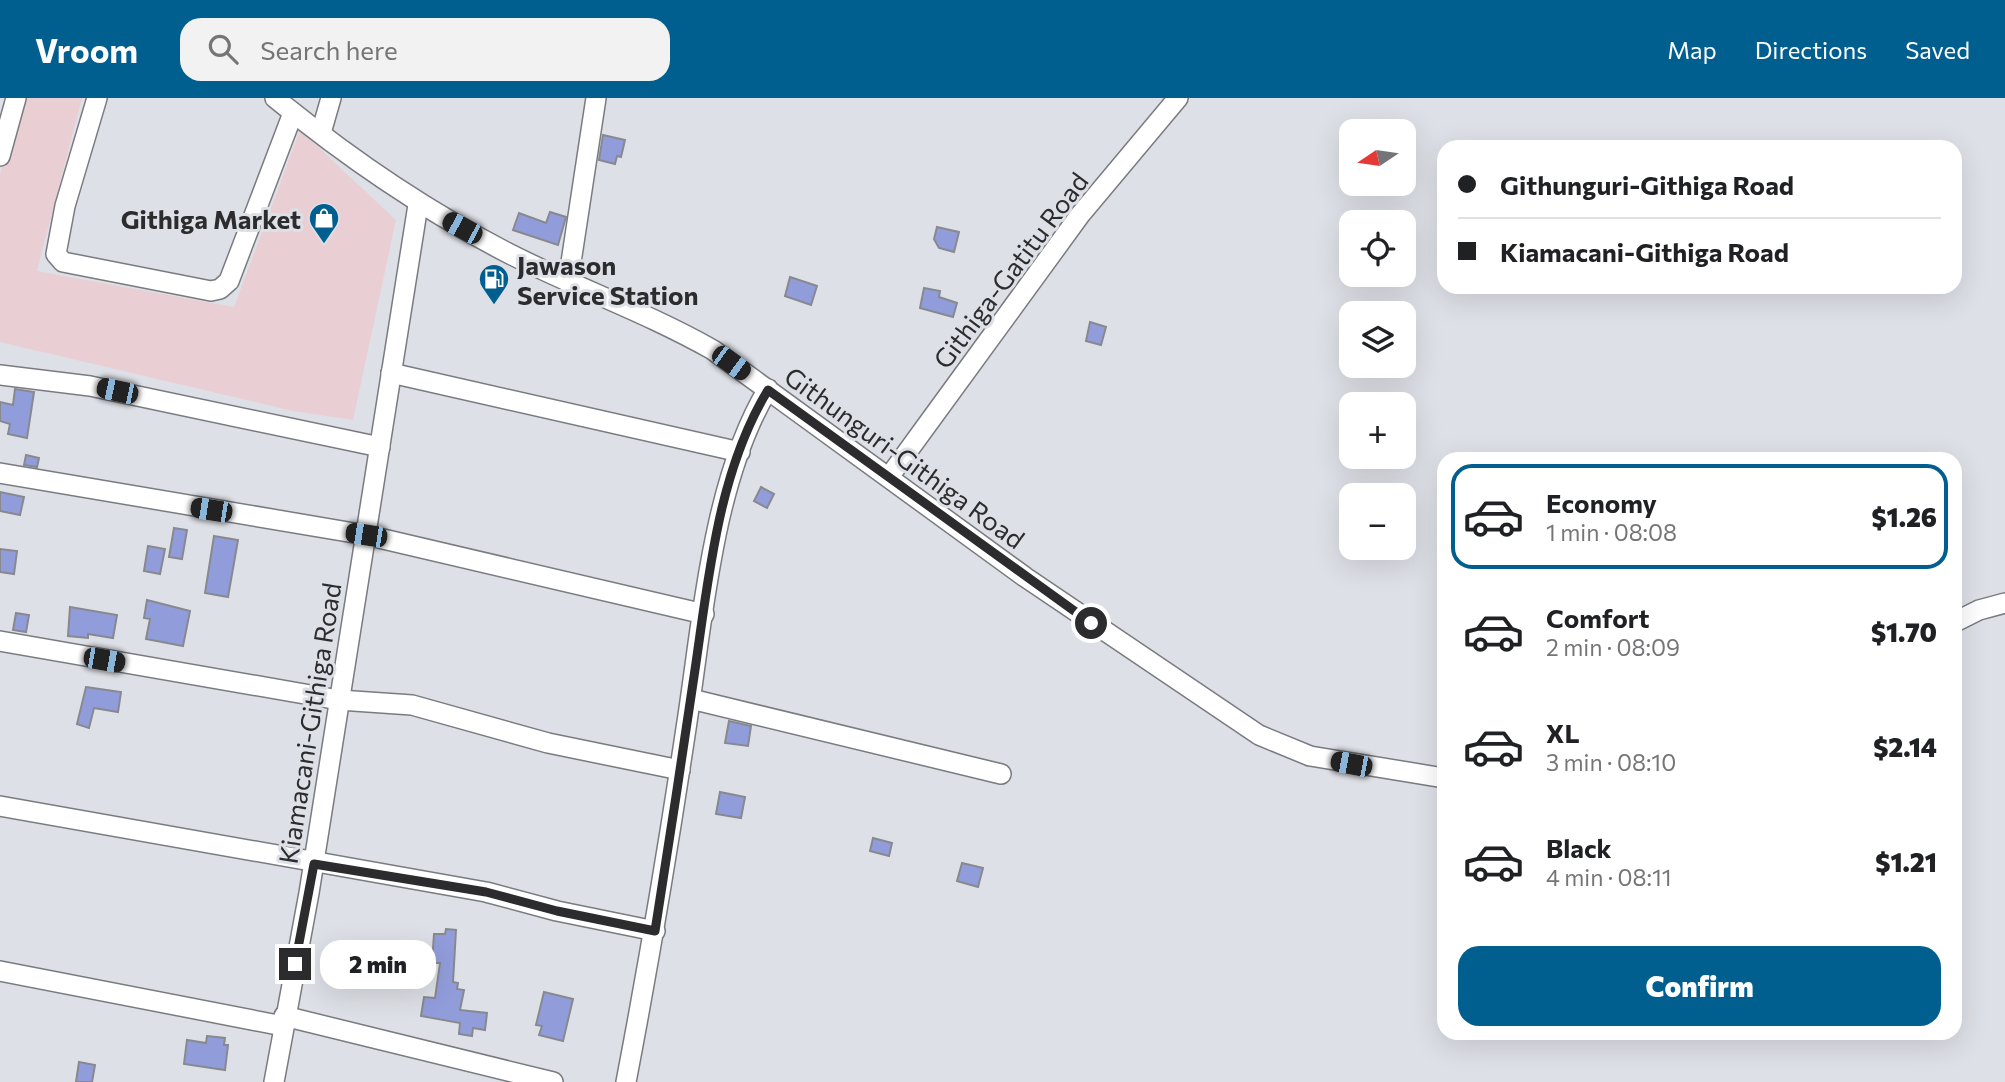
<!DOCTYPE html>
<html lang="en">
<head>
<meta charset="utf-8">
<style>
  :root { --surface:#fff; --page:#f2f2f2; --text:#202124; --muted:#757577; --line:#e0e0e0; --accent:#005f8f }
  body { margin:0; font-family:Commissioner,sans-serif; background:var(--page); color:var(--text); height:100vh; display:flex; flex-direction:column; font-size:26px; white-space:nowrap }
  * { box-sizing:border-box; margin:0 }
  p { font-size:23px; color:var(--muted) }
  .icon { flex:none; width:38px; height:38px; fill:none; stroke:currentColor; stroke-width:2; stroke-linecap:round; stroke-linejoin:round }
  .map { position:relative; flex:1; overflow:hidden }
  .details { position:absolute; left:1437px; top:354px; width:525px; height:588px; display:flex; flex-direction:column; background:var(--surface); border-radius:21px; box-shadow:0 7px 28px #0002 }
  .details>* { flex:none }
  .banner { position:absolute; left:1437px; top:42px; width:525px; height:154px; border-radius:21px; box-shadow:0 7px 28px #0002; display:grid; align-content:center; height:154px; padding:0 21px; background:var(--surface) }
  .needle { width:46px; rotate:257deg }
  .controls { position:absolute; left:1339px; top:21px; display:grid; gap:14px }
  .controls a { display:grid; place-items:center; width:77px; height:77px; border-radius:14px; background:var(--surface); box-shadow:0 7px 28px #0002; font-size:35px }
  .end { position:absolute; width:32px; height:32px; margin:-16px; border:9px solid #2c2c2f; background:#fff; box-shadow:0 0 0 4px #fff }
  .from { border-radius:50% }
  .bubble { position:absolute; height:49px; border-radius:21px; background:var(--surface); box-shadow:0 7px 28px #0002; font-size:23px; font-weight:800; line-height:49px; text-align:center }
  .car { position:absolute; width:21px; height:42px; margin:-21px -10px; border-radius:9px; box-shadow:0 0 5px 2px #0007; background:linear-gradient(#222 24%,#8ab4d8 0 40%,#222 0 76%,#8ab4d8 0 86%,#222 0) }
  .banner b { display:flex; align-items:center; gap:24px; height:66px; font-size:26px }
  .banner b+b { border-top:2px solid var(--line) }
  .banner i { width:18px; height:18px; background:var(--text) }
  ul { padding:12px 0 0; list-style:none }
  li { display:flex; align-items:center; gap:21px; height:105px; margin:0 14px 10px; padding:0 7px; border:4px solid transparent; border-radius:21px }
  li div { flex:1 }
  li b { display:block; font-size:26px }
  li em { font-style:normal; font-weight:800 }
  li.current { border-color:var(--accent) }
  li>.icon { width:63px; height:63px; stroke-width:1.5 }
  .cta { display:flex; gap:14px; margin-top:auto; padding:14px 21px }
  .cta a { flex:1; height:80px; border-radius:21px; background:var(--accent); color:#fff; font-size:28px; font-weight:800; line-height:80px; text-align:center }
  header { display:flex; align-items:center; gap:42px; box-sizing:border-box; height:98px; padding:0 35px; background:var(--accent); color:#fff }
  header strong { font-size:33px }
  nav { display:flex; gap:38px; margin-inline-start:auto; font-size:24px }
  .search { width:490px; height:63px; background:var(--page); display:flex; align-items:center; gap:18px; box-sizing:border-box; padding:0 24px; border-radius:21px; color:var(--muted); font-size:26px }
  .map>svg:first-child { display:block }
</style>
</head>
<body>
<header>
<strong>Vroom</strong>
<div class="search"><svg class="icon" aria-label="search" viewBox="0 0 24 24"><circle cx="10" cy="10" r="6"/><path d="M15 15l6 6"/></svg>Search here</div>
<nav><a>Map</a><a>Directions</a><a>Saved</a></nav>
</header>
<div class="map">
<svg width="2005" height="984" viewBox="0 0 2005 984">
  <rect width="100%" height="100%" fill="#dee0e7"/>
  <path fill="#e9cfd4" d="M22,0H82L37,173L234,209L300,32L396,122L353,322L293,313L0,244V76Z"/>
  <g fill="#919ddb" stroke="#88898f" stroke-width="2">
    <path d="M603,37L625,42L621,59L617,58L615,66L599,62Z"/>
    <path d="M550,114L566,119L558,147L513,132L519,115L546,125Z"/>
    <path d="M937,129L959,134L954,154L939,150L934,141Z"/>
    <path d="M790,179L817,188L811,207L785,198Z"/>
    <path d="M924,190L940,193L939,199L957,205L953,219L920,210Z"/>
    <path d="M1090,224L1106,229L1101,247L1086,243Z"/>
    <path d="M15,291L34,294L27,340L8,336L10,326L0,323V304L13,307Z"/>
    <path d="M26,357L39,360L37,369L24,367Z"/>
    <path d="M761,389L774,396L767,410L754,403Z"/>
    <path d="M0,394L24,399L20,417L0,413Z"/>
    <path d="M174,430L187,432L182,461L169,459Z"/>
    <path d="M214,438L238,442L228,499L205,495Z"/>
    <path d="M148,448L165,451L160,476L144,473Z"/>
    <path d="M0,451L17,453L14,476L0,474Z"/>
    <path d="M147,502L190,513L183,548L146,541L150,521L144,520Z"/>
    <path d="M70,509L117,517L113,540L88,536V540L68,538Z"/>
    <path d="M16,515L29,517L26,534L13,532Z"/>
    <path d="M86,589L121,594L118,614L94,610L89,630L77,626Z"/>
    <path d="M729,623L751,628L748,648L725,645Z"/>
    <path d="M720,694L745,699L741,720L716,716Z"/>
    <path d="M873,740L892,745L889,758L870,753Z"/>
    <path d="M962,765L983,770L978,789L957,783Z"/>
    <path d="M446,831L456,832L453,884L458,885L457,891L464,892L460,912L487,915L485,932L473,930L472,938L459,936L460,925L421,918L424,899L435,900L440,865H432L434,836H445Z"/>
    <path d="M544,894L573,901L563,943L539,937L542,928L536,927Z"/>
    <path d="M207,938L225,940L224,947H228L225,972L184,966L187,942L206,945Z"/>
    <path d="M79,964L95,967L92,984H76Z"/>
  </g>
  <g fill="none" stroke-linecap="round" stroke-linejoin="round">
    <g stroke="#7a7b81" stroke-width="22">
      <g id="minor">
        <path d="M97,0L65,108L56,156L63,164L211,193L220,191L229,183L293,15"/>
        <path d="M275,0C347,59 423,111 506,154C574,189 646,214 713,252L1025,479L1259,637L1310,658L1444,680"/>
        <path d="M321,35L331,0"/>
        <path d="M0,58L16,0"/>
        <path d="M568,184L596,0"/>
        <path d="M391,275L740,354"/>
        <path d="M0,277L90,288L380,349"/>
        <path d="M0,375L366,437L704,516"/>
        <path d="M889,379L1080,117L1178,0"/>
        <path d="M1955,524L1979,512L2005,505"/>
        <path d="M0,543L339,602L412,607L548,645L680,672"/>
        <path d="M691,601L1001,676"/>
        <path d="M0,708L486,794L557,813L655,833"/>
        <path d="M0,873L283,928"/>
        <path d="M284,918L553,984"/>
        <path d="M274,984L309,795L418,107"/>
        <path d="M626,984C649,864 669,744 687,624C703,519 713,382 768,291"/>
      </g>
    </g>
    <use href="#minor" stroke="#fff" stroke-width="19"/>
  </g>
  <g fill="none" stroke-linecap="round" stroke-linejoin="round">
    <path stroke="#2c2c2f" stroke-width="9" d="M295,866L314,766L486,794L557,813L655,833C668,750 681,668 693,585C708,488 716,377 768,292L1091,525"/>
  </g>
  <defs>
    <g id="shop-pin" transform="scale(1.575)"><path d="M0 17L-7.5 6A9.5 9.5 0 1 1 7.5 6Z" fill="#005f8f" stroke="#dee0e7"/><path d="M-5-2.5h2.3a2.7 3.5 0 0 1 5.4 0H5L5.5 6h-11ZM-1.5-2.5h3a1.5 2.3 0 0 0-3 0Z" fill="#fff"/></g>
    <g id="fuel-pin" transform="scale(1.575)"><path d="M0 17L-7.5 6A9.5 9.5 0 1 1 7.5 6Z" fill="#005f8f" stroke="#dee0e7"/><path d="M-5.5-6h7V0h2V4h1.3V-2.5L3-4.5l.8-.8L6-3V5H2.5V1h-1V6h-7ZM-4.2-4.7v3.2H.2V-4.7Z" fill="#fff"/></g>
  </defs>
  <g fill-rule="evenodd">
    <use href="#shop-pin" x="324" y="120"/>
    <use href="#fuel-pin" x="494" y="181"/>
  </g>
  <g text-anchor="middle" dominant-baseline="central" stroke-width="6" stroke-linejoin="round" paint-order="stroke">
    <g font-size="26" font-weight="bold" fill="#2c2c2f" stroke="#dee0e7" text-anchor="end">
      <text x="301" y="120">Githiga Market</text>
      <text x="517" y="166" text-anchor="start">Jawason<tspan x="517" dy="30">Service Station</tspan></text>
    </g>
    <g font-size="26" fill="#2c2c2f" stroke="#dee0e7">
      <text transform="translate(1010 172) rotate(-53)">Githiga-Gatitu Road</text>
      <text transform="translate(905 359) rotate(36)">Githunguri-Githiga Road</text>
      <text transform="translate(309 625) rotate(-81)">Kiamacani-Githiga Road</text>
    </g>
  </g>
</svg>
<div class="controls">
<a><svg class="needle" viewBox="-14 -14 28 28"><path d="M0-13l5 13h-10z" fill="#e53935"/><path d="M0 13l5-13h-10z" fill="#757577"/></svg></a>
<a><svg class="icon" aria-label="locate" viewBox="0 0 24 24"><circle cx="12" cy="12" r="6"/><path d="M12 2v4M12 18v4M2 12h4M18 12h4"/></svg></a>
<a><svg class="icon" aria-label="layers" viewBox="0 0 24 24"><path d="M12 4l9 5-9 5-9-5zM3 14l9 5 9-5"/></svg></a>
<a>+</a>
<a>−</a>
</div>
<i class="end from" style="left:1091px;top:525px"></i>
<i class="end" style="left:295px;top:866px"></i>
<div class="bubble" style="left:320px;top:842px;width:116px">2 min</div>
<i class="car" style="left:462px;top:130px;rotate:298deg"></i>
<i class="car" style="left:731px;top:265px;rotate:126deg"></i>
<i class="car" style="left:117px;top:293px;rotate:282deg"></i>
<i class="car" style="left:211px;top:412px;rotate:279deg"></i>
<i class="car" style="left:366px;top:437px;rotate:279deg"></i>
<i class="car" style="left:104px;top:562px;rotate:100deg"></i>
<i class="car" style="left:1351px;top:666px;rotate:281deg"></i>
<div class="banner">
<b><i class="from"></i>Githunguri-Githiga Road</b>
<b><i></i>Kiamacani-Githiga Road</b>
</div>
<section class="details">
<ul>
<li class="current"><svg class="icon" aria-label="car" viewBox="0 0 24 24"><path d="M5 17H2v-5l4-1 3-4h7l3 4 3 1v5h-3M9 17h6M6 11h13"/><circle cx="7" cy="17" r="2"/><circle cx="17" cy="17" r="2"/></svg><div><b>Economy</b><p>1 min · 08:08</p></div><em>$1.26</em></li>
<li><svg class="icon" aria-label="car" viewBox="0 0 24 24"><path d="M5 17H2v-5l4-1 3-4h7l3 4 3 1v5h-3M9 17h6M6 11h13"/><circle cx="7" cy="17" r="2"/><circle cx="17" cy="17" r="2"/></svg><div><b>Comfort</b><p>2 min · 08:09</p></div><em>$1.70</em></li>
<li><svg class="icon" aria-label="car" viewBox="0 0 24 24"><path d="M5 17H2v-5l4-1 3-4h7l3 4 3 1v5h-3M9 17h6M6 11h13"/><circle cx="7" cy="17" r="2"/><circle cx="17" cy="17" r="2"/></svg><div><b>XL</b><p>3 min · 08:10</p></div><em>$2.14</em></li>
<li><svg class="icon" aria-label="car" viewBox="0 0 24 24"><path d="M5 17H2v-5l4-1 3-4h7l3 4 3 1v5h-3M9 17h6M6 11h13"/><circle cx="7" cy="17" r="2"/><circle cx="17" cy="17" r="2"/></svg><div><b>Black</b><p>4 min · 08:11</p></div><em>$1.21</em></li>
</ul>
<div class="cta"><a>Confirm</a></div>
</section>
</div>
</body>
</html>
